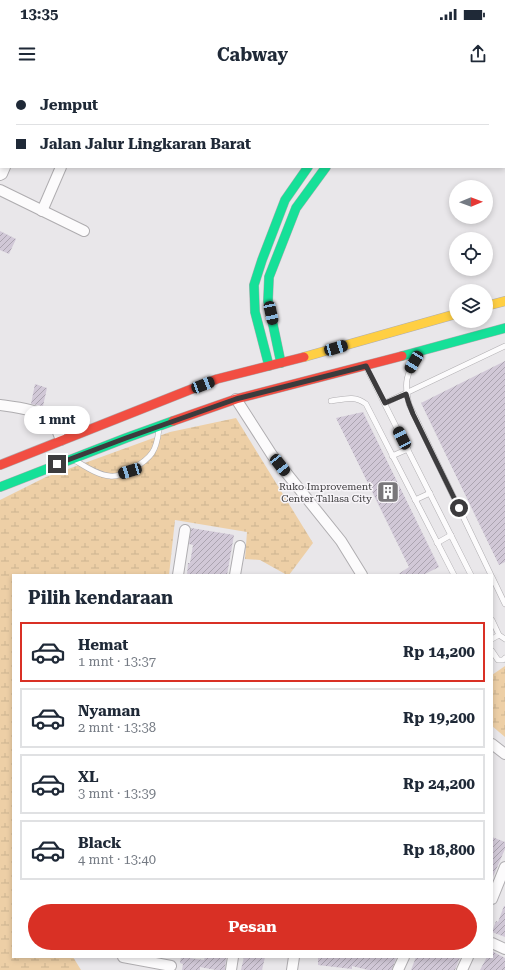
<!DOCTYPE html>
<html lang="id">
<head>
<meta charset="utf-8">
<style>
  :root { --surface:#fff; --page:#f6f6f7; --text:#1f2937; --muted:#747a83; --line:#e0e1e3; --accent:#d93025 }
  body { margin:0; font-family:"Roboto Serif",serif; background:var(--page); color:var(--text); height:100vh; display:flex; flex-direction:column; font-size:15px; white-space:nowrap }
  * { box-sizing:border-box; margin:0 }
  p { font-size:13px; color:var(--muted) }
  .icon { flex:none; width:22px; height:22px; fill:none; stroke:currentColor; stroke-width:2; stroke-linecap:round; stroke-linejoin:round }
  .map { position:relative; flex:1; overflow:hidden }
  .details { position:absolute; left:12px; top:494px; width:481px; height:384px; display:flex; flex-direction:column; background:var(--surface); border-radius:0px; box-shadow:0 2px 6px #0003 }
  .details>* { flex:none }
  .banner { position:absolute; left:0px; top:0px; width:505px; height:88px; box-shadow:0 2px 6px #0003; display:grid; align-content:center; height:88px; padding:0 16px; background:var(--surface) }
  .needle { width:26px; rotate:89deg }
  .tools { position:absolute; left:449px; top:100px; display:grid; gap:8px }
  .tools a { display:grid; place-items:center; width:44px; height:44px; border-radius:50%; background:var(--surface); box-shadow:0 2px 6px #0003; font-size:20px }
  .end { position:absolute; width:18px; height:18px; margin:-9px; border:5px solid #3c3b3d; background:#fff; box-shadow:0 0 0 2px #fff }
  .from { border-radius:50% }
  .bubble { position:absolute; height:28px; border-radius:14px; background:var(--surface); box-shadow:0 2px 6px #0003; font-size:13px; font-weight:700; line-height:28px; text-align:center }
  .car { position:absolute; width:12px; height:24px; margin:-12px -6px; border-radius:5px; box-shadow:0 0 3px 1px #0007; background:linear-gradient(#222 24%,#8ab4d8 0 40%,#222 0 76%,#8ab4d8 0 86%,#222 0) }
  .banner b { display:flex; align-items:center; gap:14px; height:38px; font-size:15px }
  .banner b+b { border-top:1px solid var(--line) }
  .banner i { width:10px; height:10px; background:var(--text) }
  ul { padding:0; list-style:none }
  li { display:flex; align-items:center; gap:12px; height:60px; margin:0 8px 6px; padding:0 8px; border:2px solid var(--line); border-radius:0px }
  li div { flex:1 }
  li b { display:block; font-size:15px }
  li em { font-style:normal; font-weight:700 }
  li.current { border-color:var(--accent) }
  li>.icon { width:36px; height:36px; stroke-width:1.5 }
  h2 { padding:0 16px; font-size:18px; line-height:48px }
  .primary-button { display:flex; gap:8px; margin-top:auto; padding:8px 16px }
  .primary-button a { flex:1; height:46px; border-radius:24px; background:var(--accent); color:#fff; font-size:16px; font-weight:700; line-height:46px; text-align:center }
  .status { display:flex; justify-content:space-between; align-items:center; height:28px; padding:0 20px; background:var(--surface); direction:ltr }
  .status svg { height:11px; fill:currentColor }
  header { display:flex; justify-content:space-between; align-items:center; height:52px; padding:0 16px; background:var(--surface); font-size:18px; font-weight:700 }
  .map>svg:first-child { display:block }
</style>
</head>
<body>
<div class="status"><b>13:35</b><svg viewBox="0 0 49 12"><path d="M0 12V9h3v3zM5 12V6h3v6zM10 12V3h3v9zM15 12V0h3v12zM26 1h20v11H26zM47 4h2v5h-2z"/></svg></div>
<header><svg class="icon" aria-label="menu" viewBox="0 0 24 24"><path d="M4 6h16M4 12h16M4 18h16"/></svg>Cabway<svg class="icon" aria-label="share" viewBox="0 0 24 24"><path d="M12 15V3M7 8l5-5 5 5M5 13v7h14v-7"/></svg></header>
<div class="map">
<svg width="505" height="890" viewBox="0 0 505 890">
  <defs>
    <pattern id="wetland-marsh" width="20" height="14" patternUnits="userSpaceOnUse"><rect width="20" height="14" fill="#edcfa6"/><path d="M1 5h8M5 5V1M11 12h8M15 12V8" fill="none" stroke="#ccb390"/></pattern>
    <pattern id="building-hatch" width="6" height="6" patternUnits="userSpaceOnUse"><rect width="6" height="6" fill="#d1c8d7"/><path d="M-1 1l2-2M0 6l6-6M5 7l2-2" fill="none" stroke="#aba4b0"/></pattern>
  </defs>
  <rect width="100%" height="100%" fill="#e9e7ea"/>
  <g fill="url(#wetland-marsh)">
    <path d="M236,338L313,463L289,495H287L260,480L245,479L247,452L175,440L169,495H13V877H73L81,890H0V420L46,397L170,352Z"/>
    <path d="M505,586V657L492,646V595Z"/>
  </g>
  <g fill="url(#building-hatch)">
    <path d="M0,151L16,159L9,174L0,170Z"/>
    <path d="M505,281V482L499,485L421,323Z"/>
    <path d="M35,304L47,308L43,326L31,324Z"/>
    <path d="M363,332L439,487L423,495H397L409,487L336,338Z"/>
    <path d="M191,448L234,455L227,495H187L188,483H190L193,465L189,464Z"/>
    <path d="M492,757L505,762V769L492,799Z"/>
    <path d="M504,826H505V857L492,852L496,841L498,842Z"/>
    <path d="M492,871L505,878V890H480L487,877H492Z"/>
    <path d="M181,877L204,880L205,877H226L225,890H216L200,887V890H182L183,884L180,883Z"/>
    <path d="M244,877H265L262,890H241Z"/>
    <path d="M318,877H392L396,878L392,890H368L352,886V889L318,885Z"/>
    <path d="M416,877H460L455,890H411Z"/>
  </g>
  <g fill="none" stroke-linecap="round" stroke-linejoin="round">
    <g stroke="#afadb0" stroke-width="6">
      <g id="lane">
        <path d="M299,1L300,0"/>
        <path d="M418,276C406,294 404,303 409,324L491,495"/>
        <path d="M367,289L471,495"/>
        <path d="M331,321C344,319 355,315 366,324L454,495"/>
        <path d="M385,323L505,266"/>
        <path d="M392,376L408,369"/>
        <path d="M76,381C86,387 98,395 110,396C121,398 146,382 152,373C157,366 158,357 159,349"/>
        <path d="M415,420L430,413"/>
        <path d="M437,463L451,455"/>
        <path d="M492,497L505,524"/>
        <path d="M492,540L499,555"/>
        <path d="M492,559L499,555L505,559"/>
        <path d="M492,571L498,580H503L505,578"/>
      </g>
    </g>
    <g stroke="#afadb0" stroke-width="12">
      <g id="street">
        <path d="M41,1L42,0"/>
        <path d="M96,1L97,0"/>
        <path d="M0,95L2,94L5,87"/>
        <path d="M0,110L84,151"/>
        <path d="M42,131L61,87"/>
        <path d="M236,319L272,375L341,461L362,495"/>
        <path d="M0,325C14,327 42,330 52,340C56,345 58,353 61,360"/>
        <path d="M178,495L185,450"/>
        <path d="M235,495L240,466"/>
        <path d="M492,664L505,674"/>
        <path d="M492,819L505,787"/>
        <path d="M492,863L505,869"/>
        <path d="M123,877L171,886"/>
        <path d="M231,890L233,877"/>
        <path d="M292,890L294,877"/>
        <path d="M398,890L404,877"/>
        <path d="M462,890L468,877"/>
      </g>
    </g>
    <g stroke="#afadb0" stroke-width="10">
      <g id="fast">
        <path d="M370,1L371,0"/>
        <path d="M389,1L390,0"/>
        <path d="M402,276L505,248"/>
        <path d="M281,283L268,221L269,197L296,128L326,87"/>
        <path d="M269,286L255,232L254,205L262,180L285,120L308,87"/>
        <path d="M0,407L126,358L173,341"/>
      </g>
    </g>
    <g stroke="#afadb0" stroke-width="10">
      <g id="slow">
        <path d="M486,226L505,221"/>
        <path d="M304,277L456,234"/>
      </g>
    </g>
    <g stroke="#afadb0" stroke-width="10">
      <g id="jam">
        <path d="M173,341L236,319L402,276"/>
        <path d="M0,385L217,299L304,277"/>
      </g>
    </g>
    <use href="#lane" stroke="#fcfbfc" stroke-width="5"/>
    <use href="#street" stroke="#fcfbfc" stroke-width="10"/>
    <use href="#fast" stroke="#16e098" stroke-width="9"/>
    <use href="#slow" stroke="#ffcf43" stroke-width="9"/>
    <use href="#jam" stroke="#f24e42" stroke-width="9"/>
  </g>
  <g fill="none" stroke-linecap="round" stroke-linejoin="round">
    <path stroke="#3c3b3d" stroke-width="5" d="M57,384L126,358L236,319L366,286L385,323L406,314L409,324L413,334L459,428"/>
  </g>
  <defs>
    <g id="building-square" transform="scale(1.15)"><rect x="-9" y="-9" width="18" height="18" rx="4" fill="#79777a" stroke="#f7f4f8"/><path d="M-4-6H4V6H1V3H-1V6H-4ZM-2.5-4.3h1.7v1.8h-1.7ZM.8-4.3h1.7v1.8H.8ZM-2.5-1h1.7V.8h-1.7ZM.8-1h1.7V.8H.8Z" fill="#fff"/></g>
  </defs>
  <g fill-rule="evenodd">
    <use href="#building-square" x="388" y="412"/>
  </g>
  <g text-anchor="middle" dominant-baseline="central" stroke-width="3" stroke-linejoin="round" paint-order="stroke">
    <g font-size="10" fill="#3c3b3d" stroke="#f7f4f8" text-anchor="end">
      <text x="372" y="406">Ruko Improvement<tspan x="372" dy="12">Center Tallasa City</tspan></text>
    </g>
  </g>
</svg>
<div class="tools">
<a><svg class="needle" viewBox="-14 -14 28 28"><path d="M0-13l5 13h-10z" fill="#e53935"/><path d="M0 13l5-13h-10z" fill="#747a83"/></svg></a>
<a><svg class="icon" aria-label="locate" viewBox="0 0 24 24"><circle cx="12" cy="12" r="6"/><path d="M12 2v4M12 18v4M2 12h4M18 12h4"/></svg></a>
<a><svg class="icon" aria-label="layers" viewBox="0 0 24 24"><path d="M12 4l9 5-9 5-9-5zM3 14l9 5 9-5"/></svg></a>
</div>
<i class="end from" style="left:459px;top:428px"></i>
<i class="end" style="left:57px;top:384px"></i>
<div class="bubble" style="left:24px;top:326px;width:66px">1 mnt</div>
<i class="car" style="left:271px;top:233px;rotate:168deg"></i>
<i class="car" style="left:336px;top:268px;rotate:74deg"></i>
<i class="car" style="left:414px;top:282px;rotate:211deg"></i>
<i class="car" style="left:203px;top:305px;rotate:69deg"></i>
<i class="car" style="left:402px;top:358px;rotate:333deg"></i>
<i class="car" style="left:280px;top:385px;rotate:142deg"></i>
<i class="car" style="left:130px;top:391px;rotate:253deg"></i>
<div class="banner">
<b><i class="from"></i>Jemput</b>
<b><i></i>Jalan Jalur Lingkaran Barat</b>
</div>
<section class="details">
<h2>Pilih kendaraan</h2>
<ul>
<li class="current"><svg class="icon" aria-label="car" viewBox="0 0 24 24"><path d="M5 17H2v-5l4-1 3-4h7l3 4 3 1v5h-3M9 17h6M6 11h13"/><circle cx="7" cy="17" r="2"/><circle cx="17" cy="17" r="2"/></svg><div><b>Hemat</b><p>1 mnt · 13:37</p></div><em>Rp 14,200</em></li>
<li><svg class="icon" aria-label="car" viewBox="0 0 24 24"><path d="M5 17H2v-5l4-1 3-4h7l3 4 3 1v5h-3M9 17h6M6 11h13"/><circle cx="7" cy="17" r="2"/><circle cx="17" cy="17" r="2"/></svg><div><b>Nyaman</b><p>2 mnt · 13:38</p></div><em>Rp 19,200</em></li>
<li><svg class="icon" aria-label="car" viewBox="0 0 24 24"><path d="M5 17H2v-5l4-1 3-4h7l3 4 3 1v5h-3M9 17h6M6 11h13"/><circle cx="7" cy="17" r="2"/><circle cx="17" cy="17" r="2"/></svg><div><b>XL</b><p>3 mnt · 13:39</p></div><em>Rp 24,200</em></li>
<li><svg class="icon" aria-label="car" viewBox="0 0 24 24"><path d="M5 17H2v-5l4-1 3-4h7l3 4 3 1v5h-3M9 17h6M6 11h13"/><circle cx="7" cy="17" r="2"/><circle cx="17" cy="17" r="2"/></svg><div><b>Black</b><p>4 mnt · 13:40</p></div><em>Rp 18,800</em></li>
</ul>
<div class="primary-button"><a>Pesan</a></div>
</section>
</div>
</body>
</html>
